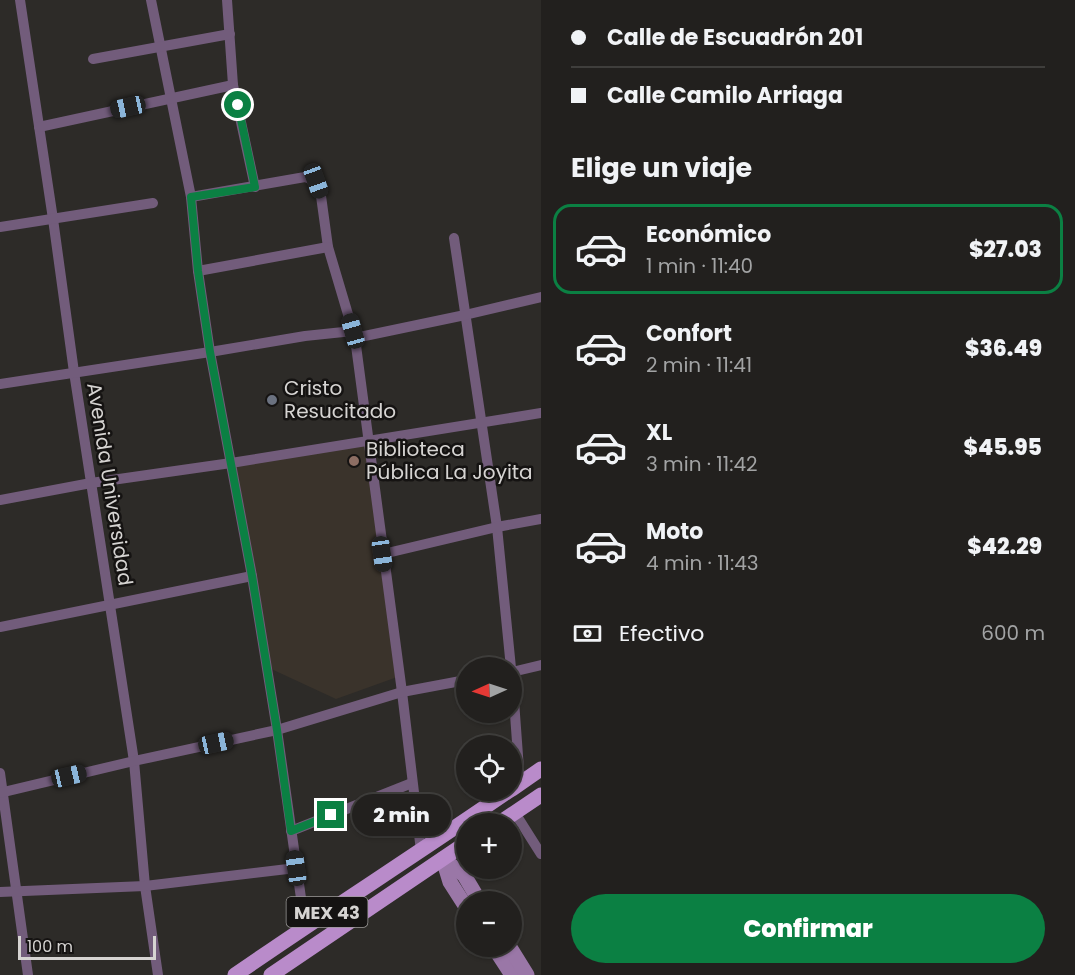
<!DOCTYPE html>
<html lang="es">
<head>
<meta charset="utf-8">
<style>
  :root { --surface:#22201e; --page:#2e2d2b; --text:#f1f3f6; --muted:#a2a3a4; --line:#3f3e3c; --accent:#0b8043 }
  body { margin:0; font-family:Poppins,sans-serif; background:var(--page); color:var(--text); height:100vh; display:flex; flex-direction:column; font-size:22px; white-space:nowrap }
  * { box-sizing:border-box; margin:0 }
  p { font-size:20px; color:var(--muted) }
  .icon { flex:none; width:33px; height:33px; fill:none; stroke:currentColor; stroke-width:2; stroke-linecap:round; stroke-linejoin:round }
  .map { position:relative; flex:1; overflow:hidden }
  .details { display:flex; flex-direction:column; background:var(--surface); width:534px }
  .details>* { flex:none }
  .banner { display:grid; align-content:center; height:132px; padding:0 30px; background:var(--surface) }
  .needle { width:39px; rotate:267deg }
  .controls { position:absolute; left:456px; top:657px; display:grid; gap:12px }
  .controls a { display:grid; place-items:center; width:66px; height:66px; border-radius:50%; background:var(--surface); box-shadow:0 2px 4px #0004,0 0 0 2px var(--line); font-size:30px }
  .scale { position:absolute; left:18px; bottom:15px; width:138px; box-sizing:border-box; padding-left:6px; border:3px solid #d6d4d2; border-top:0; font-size:16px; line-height:21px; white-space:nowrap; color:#d6d4d2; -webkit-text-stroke:4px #151312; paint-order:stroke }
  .end { position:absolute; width:27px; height:27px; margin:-14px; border:8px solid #0b8043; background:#fff; box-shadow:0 0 0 3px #fff }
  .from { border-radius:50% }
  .bubble { position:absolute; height:42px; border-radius:21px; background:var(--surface); box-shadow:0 2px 4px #0004,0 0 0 2px var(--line); font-size:20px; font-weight:800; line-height:42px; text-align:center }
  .car { position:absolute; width:18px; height:36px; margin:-18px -9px; border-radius:8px; box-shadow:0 0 4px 2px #0007; background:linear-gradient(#222 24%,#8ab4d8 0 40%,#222 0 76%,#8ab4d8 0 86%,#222 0) }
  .banner b { display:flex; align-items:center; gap:21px; height:57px; font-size:22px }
  .banner b+b { border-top:2px solid var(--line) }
  .banner i { width:15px; height:15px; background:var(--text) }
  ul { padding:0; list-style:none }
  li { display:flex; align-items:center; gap:18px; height:90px; margin:0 12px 9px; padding:0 18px; border:3px solid transparent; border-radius:18px }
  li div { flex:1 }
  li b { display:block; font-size:22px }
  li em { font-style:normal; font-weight:800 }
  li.selected { border-color:var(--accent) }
  li>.icon { width:54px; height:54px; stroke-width:1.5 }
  h2 { padding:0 30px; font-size:27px; line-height:72px }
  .pay { display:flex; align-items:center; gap:15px; height:66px; padding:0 30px; font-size:22px }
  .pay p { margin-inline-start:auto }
  .action { display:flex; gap:12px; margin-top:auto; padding:12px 30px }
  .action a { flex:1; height:69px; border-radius:36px; background:var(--accent); color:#fff; font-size:24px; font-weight:800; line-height:69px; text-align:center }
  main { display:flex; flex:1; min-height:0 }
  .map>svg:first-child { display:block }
</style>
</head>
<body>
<main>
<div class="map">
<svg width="541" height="975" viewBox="0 0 541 975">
  <rect width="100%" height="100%" fill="#2d2b28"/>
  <path fill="#3a332b" d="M369,440L400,676L336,699L267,667L231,463Z"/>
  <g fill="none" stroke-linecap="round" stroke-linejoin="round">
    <g stroke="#725c7b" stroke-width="10">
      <path d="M20,0L53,219L74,372L134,761L145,886L158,975"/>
      <path d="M151,0L191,197L198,271L210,352L252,576L277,730L305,926"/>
      <path d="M227,0L233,85L255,187"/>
      <path d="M93,59L230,34"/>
      <path d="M39,127L233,85"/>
      <path d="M191,197L305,177L316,181L321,196L328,247L355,338L402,692L421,851"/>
      <path d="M0,227L153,203"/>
      <path d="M454,238L497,527L511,668"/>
      <path d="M198,271L328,247"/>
      <path d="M355,338L465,315L541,297"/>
      <path d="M0,384L210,352L305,336L353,331"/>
      <path d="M0,500L91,483L231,463L541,413"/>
      <path d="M383,554L497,527L541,519"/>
      <path d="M0,627L252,576"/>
      <path d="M512,672L541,665"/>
      <path d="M512,673L520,783"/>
      <path d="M0,773L28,975"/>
      <path d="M0,793L134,761L277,730L402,692L466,680"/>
      <path d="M515,813L541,854"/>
      <path d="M291,831L412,783"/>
      <path d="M0,892L145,886L296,868"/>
    </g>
    <g stroke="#9a77a7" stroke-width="15">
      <path d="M443,859L464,875L480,902"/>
      <path d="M443,859L450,882L466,907"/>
      <path d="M493,946L512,975"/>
      <path d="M509,946L527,975"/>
    </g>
    <g stroke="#b98bca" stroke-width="15">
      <path d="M512,789L541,769"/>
      <path d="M498,824L541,795"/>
      <path d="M235,975C326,912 419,853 510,790"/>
      <path d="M271,975L466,843"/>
    </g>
  </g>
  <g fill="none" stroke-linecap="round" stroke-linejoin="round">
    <path stroke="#0b8043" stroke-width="8" d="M238,105L255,187L191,197L198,271L210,352L252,576L277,730L291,831L331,815"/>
  </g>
  <circle fill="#6b7280" stroke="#151312" stroke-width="2" cx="272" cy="400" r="6"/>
  <circle fill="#8d6e63" stroke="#151312" stroke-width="2" cx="354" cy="461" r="6"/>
  <g text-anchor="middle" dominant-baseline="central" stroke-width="5" stroke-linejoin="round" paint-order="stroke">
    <rect fill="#151312" stroke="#9c9a98" stroke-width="1.5" x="286.5" y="897" width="81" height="30" rx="4.5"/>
    <g font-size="18" font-weight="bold" fill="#d6d4d2">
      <text x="327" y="912">MEX 43</text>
    </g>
    <g font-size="20" fill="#d6d4d2" stroke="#151312" text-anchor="start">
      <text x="284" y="388">Cristo<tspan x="284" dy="23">Resucitado</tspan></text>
      <text x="366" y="449">Biblioteca<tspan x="366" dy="23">Pública La Joyita</tspan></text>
    </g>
    <g font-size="20" fill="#d6d4d2" stroke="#151312">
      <text transform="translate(110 484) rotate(81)">Avenida Universidad</text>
    </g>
  </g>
</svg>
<div class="controls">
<a><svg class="needle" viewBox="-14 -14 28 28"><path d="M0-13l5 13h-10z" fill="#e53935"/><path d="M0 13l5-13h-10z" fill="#a2a3a4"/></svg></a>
<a><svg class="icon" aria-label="locate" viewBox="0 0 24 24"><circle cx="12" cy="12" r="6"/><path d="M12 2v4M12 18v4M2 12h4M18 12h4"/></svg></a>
<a>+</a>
<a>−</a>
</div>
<div class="scale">100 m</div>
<i class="end from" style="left:238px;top:105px"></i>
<i class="end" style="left:331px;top:815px"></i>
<div class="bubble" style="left:352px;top:794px;width:99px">2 min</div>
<i class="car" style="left:128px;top:107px;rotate:258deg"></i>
<i class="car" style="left:316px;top:181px;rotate:160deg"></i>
<i class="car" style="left:353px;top:331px;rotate:344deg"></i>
<i class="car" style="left:382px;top:554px;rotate:172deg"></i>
<i class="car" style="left:216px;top:743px;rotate:78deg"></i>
<i class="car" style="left:69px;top:776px;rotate:77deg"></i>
<i class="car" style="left:296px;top:868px;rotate:352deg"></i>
</div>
<section class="details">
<div class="banner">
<b><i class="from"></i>Calle de Escuadrón 201</b>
<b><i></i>Calle Camilo Arriaga</b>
</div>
<h2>Elige un viaje</h2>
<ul>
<li class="selected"><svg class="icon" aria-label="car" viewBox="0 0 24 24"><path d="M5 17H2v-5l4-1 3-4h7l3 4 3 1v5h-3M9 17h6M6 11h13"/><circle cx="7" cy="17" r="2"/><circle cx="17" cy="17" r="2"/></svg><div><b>Económico</b><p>1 min · 11:40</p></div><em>$27.03</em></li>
<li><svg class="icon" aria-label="car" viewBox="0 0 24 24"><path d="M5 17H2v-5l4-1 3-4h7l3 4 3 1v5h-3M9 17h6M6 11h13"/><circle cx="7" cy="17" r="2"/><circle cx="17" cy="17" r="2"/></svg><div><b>Confort</b><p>2 min · 11:41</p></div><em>$36.49</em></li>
<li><svg class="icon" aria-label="car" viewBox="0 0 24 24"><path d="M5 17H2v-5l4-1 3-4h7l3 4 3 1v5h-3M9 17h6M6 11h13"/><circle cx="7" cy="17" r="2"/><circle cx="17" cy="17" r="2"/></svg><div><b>XL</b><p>3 min · 11:42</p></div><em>$45.95</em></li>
<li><svg class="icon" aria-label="car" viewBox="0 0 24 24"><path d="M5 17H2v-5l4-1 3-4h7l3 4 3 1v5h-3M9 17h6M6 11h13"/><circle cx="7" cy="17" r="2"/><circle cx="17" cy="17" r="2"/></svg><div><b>Moto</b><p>4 min · 11:43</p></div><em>$42.29</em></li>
</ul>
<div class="pay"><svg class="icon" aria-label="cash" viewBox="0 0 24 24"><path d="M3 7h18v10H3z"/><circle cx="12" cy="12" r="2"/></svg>Efectivo<p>600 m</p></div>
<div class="action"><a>Confirmar</a></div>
</section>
</main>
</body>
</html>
